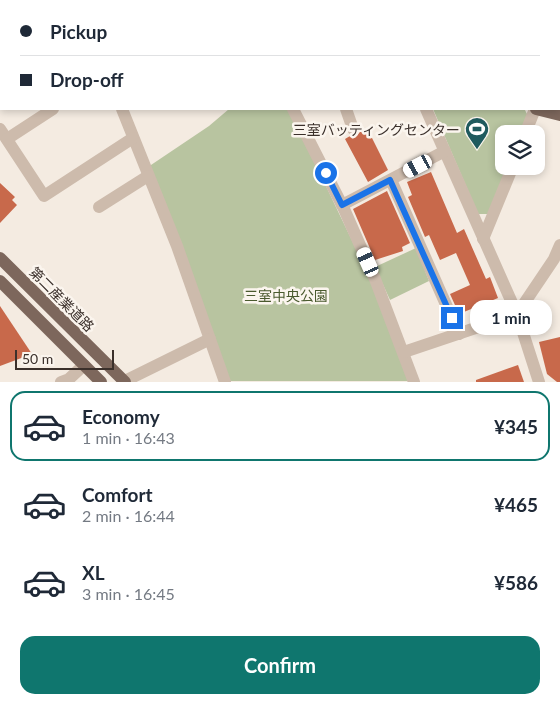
<!DOCTYPE html>
<html lang="en">
<head>
<meta charset="utf-8">
<style>
  :root { --surface:#fff; --page:#f2f2f3; --text:#1f2937; --muted:#747a83; --line:#e0e1e3; --accent:#0f766e }
  body { margin:0; font-family:Lato,"Noto Sans JP",sans-serif; background:var(--page); color:var(--text); height:100vh; display:flex; flex-direction:column; font-size:19px; white-space:nowrap }
  * { box-sizing:border-box; margin:0 }
  p { font-size:16px; color:var(--muted) }
  .icon { flex:none; width:28px; height:28px; fill:none; stroke:currentColor; stroke-width:2; stroke-linecap:round; stroke-linejoin:round }
  .map { position:relative; height:382px; overflow:hidden }
  .details { display:flex; flex-direction:column; background:var(--surface); flex:1 }
  .details>* { flex:none }
  .hud { position:absolute; left:0px; top:0px; width:560px; height:110px; box-shadow:0 2px 8px #0003; display:grid; align-content:center; height:110px; padding:0 20px; background:var(--surface) }
  .tools { position:absolute; left:495px; top:125px; display:grid; gap:10px }
  .tools a { display:grid; place-items:center; width:50px; height:50px; border-radius:10px; background:var(--surface); box-shadow:0 2px 8px #0003; font-size:25px }
  .scale { position:absolute; left:15px; bottom:12px; width:99px; box-sizing:border-box; padding-left:5px; border:2px solid #3b302b; border-top:0; font-size:14px; line-height:18px; white-space:nowrap; color:#3b302b; -webkit-text-stroke:4px #fbf5ee; paint-order:stroke }
  .end { position:absolute; width:22px; height:22px; margin:-11px; border:6px solid #1a73e8; background:#fff; box-shadow:0 0 0 2px #fff }
  .from { border-radius:50% }
  .bubble { position:absolute; height:35px; border-radius:15px; background:var(--surface); box-shadow:0 2px 8px #0003; font-size:16px; font-weight:700; line-height:35px; text-align:center }
  .car { position:absolute; width:15px; height:30px; margin:-15px -8px; border-radius:6px; box-shadow:0 0 4px 1px #0007; background:linear-gradient(#fff 24%,#345 0 40%,#fff 0 76%,#345 0 86%,#fff 0) }
  .hud b { display:flex; align-items:center; gap:18px; height:48px; font-size:19px }
  .hud b+b { border-top:1px solid var(--line) }
  .hud i { width:12px; height:12px; background:var(--text) }
  ul { padding:9px 0 0; list-style:none }
  li { display:flex; align-items:center; gap:15px; height:70px; margin:0 10px 8px; padding:0 10px; border:2px solid transparent; border-radius:15px }
  li div { flex:1 }
  li b { display:block; font-size:19px }
  li em { font-style:normal; font-weight:700 }
  li.on { border-color:var(--accent) }
  li>.icon { width:45px; height:45px; stroke-width:1.5 }
  .button { display:flex; gap:10px; margin-top:auto; padding:10px 20px }
  .button a { flex:1; height:58px; border-radius:15px; background:var(--accent); color:#fff; font-size:20px; font-weight:700; line-height:58px; text-align:center }
  .map>svg:first-child { display:block }
</style>
</head>
<body>
<div class="map">
<svg width="560" height="382" viewBox="0 0 560 382">
  <rect width="100%" height="100%" fill="#f4ebe1"/>
  <g fill="#b8c4a0">
    <path d="M229,109H289L369,276L410,381H229L148,167L209,126Z"/>
    <path d="M433,109H520L525,110L528,116L521,134H504V166H509L490,214H478Z"/>
    <path d="M416,248L429,281L390,300L375,267Z"/>
  </g>
  <g fill="#c8694b">
    <path d="M367,128L388,170L368,182L345,139L350,136H356L361,131Z"/>
    <path d="M431,172L457,233L464,229L486,279L490,277L498,298L459,314L450,294L470,285L456,253L440,260L429,235L425,237L408,197L412,195L407,182Z"/>
    <path d="M0,183L15,197L12,200L17,205L0,223Z"/>
    <path d="M387,191L410,243L402,247L403,251L375,260L353,209Z"/>
    <path d="M0,306L32,354L0,366Z"/>
    <path d="M560,337V382H557L547,374L539,342Z"/>
    <path d="M518,365L524,382H476V380Z"/>
  </g>
  <g fill="none" stroke-linecap="round" stroke-linejoin="round">
    <g stroke="#cdbbac" stroke-width="12">
      <path d="M80,0V1"/>
      <path d="M16,1L17,0"/>
      <path d="M154,1V0"/>
      <path d="M225,1L226,0"/>
      <path d="M286,1V0"/>
      <path d="M355,1V0"/>
      <path d="M461,1V0"/>
      <path d="M0,19L1,17"/>
      <path d="M122,109L177,246L225,382"/>
      <path d="M293,109L344,209L375,279L414,382"/>
      <path d="M346,109L353,129"/>
      <path d="M426,109L517,314L539,382"/>
      <path d="M0,129L44,196L133,138"/>
      <path d="M525,134L535,109"/>
      <path d="M7,139L53,109"/>
      <path d="M391,180L459,334"/>
      <path d="M342,205L445,151"/>
      <path d="M99,207L148,176"/>
      <path d="M483,239L513,166"/>
      <path d="M404,352L517,314L554,259L560,245"/>
      <path d="M125,381L210,339"/>
      <path d="M61,382L69,379L84,365"/>
    </g>
    <g stroke="#7d675c" stroke-width="12">
      <path d="M110,0L114,1"/>
      <path d="M536,109L560,115"/>
      <path d="M0,258L125,382"/>
      <path d="M0,281L101,382"/>
    </g>
  </g>
  <g fill="none" stroke-linecap="round" stroke-linejoin="round">
    <path stroke="#1a73e8" stroke-width="6" d="M326,173L342,205L390,180L452,318"/>
  </g>
  <defs>
    <g id="stadium-pin" transform="scale(1.25)"><path d="M0 17L-7.5 6A9.5 9.5 0 1 1 7.5 6Z" fill="#1f5a5e" stroke="#fbf5ee"/><path d="M0-5a6.5 5 0 1 0 0 10a6.5 5 0 1 0 0-10ZM-3.5-1.8h7v3.6h-7Z" fill="#fff"/></g>
  </defs>
  <g fill-rule="evenodd">
    <use href="#stadium-pin" x="477" y="129"/>
  </g>
  <g text-anchor="middle" dominant-baseline="central" stroke-width="5" stroke-linejoin="round" paint-order="stroke">
    <g font-size="14" fill="#3b302b" stroke="#fbf5ee" text-anchor="end">
      <text x="460" y="129">三室バッティングセンター</text>
    </g>
    <g font-size="14" fill="#4a5a2e" stroke="#fbf5ee">
      <text x="286" y="295">三室中央公園</text>
    </g>
    <g font-size="14" fill="#3b302b" stroke="#fbf5ee">
      <text transform="translate(62 299) rotate(45)">第二産業道路</text>
    </g>
  </g>
</svg>
<div class="tools">
<a><svg class="icon" aria-label="layers" viewBox="0 0 24 24"><path d="M12 4l9 5-9 5-9-5zM3 14l9 5 9-5"/></svg></a>
</div>
<div class="scale">50 m</div>
<i class="end from" style="left:326px;top:173px"></i>
<i class="end" style="left:452px;top:318px"></i>
<div class="bubble" style="left:470px;top:300px;width:82px">1 min</div>
<i class="car" style="left:418px;top:166px;rotate:242deg"></i>
<i class="car" style="left:368px;top:262px;rotate:336deg"></i>
<div class="hud">
<b><i class="from"></i>Pickup</b>
<b><i></i>Drop-off</b>
</div>
</div>
<section class="details">
<ul>
<li class="on"><svg class="icon" aria-label="car" viewBox="0 0 24 24"><path d="M5 17H2v-5l4-1 3-4h7l3 4 3 1v5h-3M9 17h6M6 11h13"/><circle cx="7" cy="17" r="2"/><circle cx="17" cy="17" r="2"/></svg><div><b>Economy</b><p>1 min · 16:43</p></div><em>¥345</em></li>
<li><svg class="icon" aria-label="car" viewBox="0 0 24 24"><path d="M5 17H2v-5l4-1 3-4h7l3 4 3 1v5h-3M9 17h6M6 11h13"/><circle cx="7" cy="17" r="2"/><circle cx="17" cy="17" r="2"/></svg><div><b>Comfort</b><p>2 min · 16:44</p></div><em>¥465</em></li>
<li><svg class="icon" aria-label="car" viewBox="0 0 24 24"><path d="M5 17H2v-5l4-1 3-4h7l3 4 3 1v5h-3M9 17h6M6 11h13"/><circle cx="7" cy="17" r="2"/><circle cx="17" cy="17" r="2"/></svg><div><b>XL</b><p>3 min · 16:45</p></div><em>¥586</em></li>
</ul>
<div class="button"><a>Confirm</a></div>
</section>
</body>
</html>
